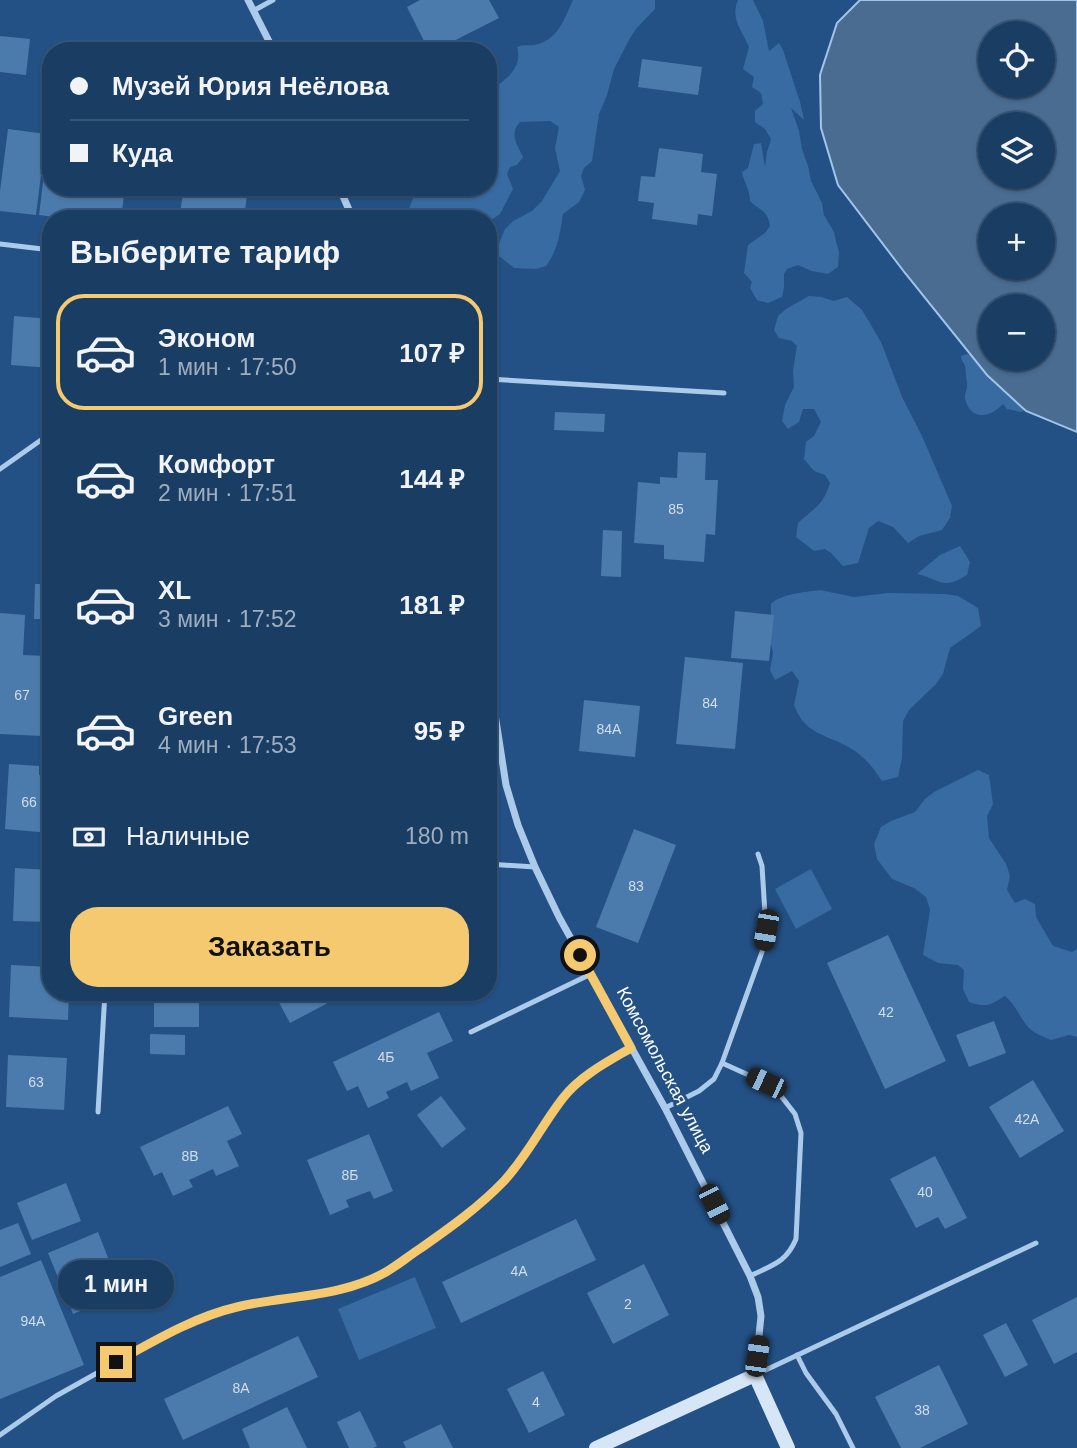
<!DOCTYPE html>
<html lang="ru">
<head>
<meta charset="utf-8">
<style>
  :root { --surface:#1a3d64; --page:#27486d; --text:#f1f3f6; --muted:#9faebf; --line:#385678; --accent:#f4c96f }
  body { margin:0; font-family:Helvetica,sans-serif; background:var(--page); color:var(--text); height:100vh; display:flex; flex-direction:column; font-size:26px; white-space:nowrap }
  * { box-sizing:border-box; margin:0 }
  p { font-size:23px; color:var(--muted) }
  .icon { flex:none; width:38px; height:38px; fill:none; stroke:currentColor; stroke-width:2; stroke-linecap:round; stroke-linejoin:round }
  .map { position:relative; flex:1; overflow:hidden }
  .sheet { position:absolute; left:42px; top:210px; width:455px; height:791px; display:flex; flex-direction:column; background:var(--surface); border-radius:28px; box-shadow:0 2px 5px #0004,0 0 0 2px var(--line) }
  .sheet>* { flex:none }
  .hud { position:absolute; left:42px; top:42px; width:455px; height:154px; border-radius:28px; box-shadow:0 2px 5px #0004,0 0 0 2px var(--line); display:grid; align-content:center; height:154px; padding:0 28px; background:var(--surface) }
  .tools { position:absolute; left:978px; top:21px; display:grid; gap:14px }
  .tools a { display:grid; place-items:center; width:77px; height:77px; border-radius:50%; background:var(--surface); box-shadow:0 2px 5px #0004,0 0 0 2px var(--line); font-size:35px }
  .end { position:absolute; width:32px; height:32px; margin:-16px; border:9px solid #f4c96f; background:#111; box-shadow:0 0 0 4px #111 }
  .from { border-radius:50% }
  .bubble { position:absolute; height:49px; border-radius:24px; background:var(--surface); box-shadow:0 2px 5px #0004,0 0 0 2px var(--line); font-size:23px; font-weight:700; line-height:49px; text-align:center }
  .car { position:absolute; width:21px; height:42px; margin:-21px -10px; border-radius:9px; box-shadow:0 0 5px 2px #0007; background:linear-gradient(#222 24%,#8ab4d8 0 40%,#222 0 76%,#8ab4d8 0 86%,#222 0) }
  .hud b { display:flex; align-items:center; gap:24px; height:66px; font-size:26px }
  .hud b+b { border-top:2px solid var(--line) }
  .hud i { width:18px; height:18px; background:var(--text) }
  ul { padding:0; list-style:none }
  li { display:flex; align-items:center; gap:21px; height:116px; margin:0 14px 10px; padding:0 14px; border:4px solid transparent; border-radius:28px }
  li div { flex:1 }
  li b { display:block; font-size:26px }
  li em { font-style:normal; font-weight:700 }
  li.active { border-color:var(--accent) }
  li>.icon { width:63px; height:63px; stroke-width:1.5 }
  h2 { padding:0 28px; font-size:32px; line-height:84px }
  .pay { display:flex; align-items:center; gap:18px; height:77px; padding:0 28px; font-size:26px }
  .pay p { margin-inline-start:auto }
  .cta { display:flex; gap:14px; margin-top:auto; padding:14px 28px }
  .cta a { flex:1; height:80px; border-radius:28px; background:var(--accent); color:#111; font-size:28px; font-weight:700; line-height:80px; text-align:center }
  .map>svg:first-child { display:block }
</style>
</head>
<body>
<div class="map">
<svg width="1077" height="1448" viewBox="0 0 1077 1448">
  <rect width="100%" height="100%" fill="#235185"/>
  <g fill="#376ba2">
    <path d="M573,0H655V9L636,29L630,38L614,69L607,95L599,114L592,161L584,168L581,176L585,190L579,202L563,214C560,233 558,250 546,266L536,269L514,268L499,256L497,248L505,229L513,221L532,211L542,201L560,171L555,148L559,127L550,121L520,122C509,134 517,144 523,157L517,165L510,167L507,174L513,189L500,214L488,222V219H405L415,193V187H488V91C500,84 515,75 518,59C519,55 518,51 517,47C524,44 527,46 534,45C558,41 564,19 573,0Z"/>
    <path d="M738,0H753L763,21L769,51L779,43L783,50L800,102L804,120L791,108L799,131L802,149L808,166L811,181L822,203L824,215L834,232L836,241L839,252L838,267L828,274L812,271L798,265L787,269L784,274V288L782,297L768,303L757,300L750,288L752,282L744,273L748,245L765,233L770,226C768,210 760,211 750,201C750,189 744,183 742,172L748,168L754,144L761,143L765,167L767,152L771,139L765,129L755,122V111L763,104L761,93L752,87L754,77L743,69L749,47C742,30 730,19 738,0Z"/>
    <path d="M809,296L821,297L834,301L847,297L862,310L881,342L902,397L922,436L952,506L950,518L942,530L919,536L908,543L893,527L878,521L869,528L858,563L843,566L831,553L825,549L814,551L796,537L798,523C814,508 823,506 830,483L825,475L814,471L804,459L806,442L814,436L821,422L814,409H803L799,422L788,429L782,421L785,405L794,387L793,370L797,346L792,341L779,338L774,330L778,316L786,309Z"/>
    <path d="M967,354L982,361L1027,409L1021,412L1007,409L1003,404C991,417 971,422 965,399C964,393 968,389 967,383C966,378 966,371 965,366C964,363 961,360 961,356Z"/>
    <path d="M960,546L970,562L967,575C941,591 941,579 917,574L940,555Z"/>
    <path d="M820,590L854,597L888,593L944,594L958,596L978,608L981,626L950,648L943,674L936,684L909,710L903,721L902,758L898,777L882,781C876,772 869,762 860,755C844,740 814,737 802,720C799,716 796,710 794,705L799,681L792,671L775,680L770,670L773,653L771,644V604C780,594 805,592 820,590Z"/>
    <path d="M978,770L989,775L993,804L987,816L989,838L1006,864L1010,876L1007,890L1015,903L1025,899L1035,904L1036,917L1053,946L1072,952L1077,949V1037L1069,1035L1051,1040C1044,1037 1036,1034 1030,1029C1019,1018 1018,1007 1005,996C990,1005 987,1008 969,1002L963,989L964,970L958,965L938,963L923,955L930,910L926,897L914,888L892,879L877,859L874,844L881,827L891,821L915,812L925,799L934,792Z"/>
    <path d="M811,869L832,909L796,929L775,889Z"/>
    <path d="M415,1277L436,1328L359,1360L338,1309Z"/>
  </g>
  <path fill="#4a6c91" stroke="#a0c5ea" stroke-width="2" fill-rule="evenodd" d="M860,0H1077V432L1026,411L987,375L905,273L838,185L821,128L820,75L837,23ZM990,33H1043V86H990ZM990,124H1043V177H990ZM990,215H1043V268H990ZM990,306H1043V359H990Z"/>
  <g fill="#4b7bad">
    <path d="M420,0H489L499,18L434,51H429L407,7Z"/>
    <path d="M0,36L30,39L26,75L0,72Z"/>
    <path d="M642,59L702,67L698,95L638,87Z"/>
    <path d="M8,129L46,134L36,215L0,211V191Z"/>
    <path d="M49,134H51V187H125L121,219H72L39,215Z"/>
    <path d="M659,148L703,154L701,172L717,174L712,216L698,214L697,225L652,219L654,203L638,201L641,176L655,177Z"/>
    <path d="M184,187L212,191L213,187H248L244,219H179Z"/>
    <path d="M14,316L51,319V368L11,365Z"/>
    <path d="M555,412L605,414L604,432L554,430Z"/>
    <path d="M678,452L706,453L705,480H718L715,535L706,534L704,562L664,559V545L634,543L638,482L660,484V477L677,478Z"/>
    <path d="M603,530L622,531L621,577L601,576Z"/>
    <path d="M46,566L51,567V619H34L35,584H45Z"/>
    <path d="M735,611L774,615L769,661L731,658Z"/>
    <path d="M0,613L25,615L23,655L46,656L42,736L0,734Z"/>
    <path d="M685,657L743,663L735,749L676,744Z"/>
    <path d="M584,700L640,706L635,757L579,751Z"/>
    <path d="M9,764L39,766V775H51V833L5,829Z"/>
    <path d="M634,829L676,845L638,943L596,927Z"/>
    <path d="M15,868L51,870V922L13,921Z"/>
    <path d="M888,935L946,1061L885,1089L827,963Z"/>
    <path d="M11,965L51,967V992H69L68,1020L9,1017Z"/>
    <rect x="154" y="992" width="45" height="35"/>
    <path d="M281,992H339L341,996L290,1023L275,995Z"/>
    <path d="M439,1012L453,1041L427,1053L439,1078L411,1091L407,1082L386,1092L389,1098L368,1108L358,1086L347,1091L333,1062Z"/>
    <path d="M994,1021L1006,1053L969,1067L956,1035Z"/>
    <path d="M150,1034L185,1035V1055L150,1054Z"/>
    <path d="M8,1055L67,1058L64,1110L6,1107Z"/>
    <path d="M1033,1080L1064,1131L1020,1158L989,1107Z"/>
    <path d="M441,1096L466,1129L442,1148L417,1115Z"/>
    <path d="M228,1106L242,1134L227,1141L239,1166L216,1176L213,1169L189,1180L193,1187L173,1196L162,1172L154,1176L140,1147Z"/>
    <path d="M369,1134L393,1191L374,1199L370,1191L346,1200L349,1207L330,1215L307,1160Z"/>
    <path d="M935,1156L967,1218L945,1229L938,1217L916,1228L890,1179Z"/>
    <path d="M66,1183L81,1221L32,1240L17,1203Z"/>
    <path d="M576,1219L596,1260L461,1323L442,1282Z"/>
    <path d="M18,1223L31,1254L0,1267V1230Z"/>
    <path d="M98,1232L114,1273L95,1281L103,1302L73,1314L48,1253Z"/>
    <path d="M41,1260L84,1365L0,1399V1277Z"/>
    <path d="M644,1264L669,1315L613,1344L587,1293Z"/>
    <path d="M1077,1297V1352L1054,1364L1032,1320Z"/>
    <path d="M1006,1323L1028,1365L1005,1377L983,1335Z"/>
    <path d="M298,1336L318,1377L183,1440L164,1399Z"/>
    <path d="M939,1365L968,1424L920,1448H901L875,1397Z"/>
    <path d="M543,1371L565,1415L529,1433L507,1389Z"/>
    <path d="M287,1407L307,1448H250L242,1429Z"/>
    <path d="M360,1411L377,1446L373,1448H349L337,1422Z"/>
    <path d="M441,1424L453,1448H406L403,1442Z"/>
  </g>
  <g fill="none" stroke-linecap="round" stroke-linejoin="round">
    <g stroke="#accae9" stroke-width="5">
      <path d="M253,11L273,0"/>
      <path d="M0,244L51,250"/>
      <path d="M488,379L724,393"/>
      <path d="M0,469L51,433"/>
      <path d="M488,864L535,867"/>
      <path d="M471,1032L591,974"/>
      <path d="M722,1063L766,1083L781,1096L795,1114L801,1133L796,1239C786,1263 772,1265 750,1276"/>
      <path d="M665,1108L699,1091L714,1079L722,1063L762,952L766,930L762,866L758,854"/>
      <path d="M98,1112L105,992"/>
      <path d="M797,1355L806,1373L836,1414L853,1448"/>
      <path d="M757,1374L1036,1243"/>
      <path d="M0,1435L56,1396L156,1340L202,1318L236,1307L329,1292L351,1287L385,1272L460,1221L505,1180L535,1140L563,1097L595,1069L631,1048"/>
    </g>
    <g stroke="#accae9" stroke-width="7">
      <path d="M248,0L274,51"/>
      <path d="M339,187L353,219"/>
      <path d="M488,669L506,785L518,825L535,867L559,917L665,1108L750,1276L758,1297L761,1316L755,1375"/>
    </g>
    <path stroke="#d7e6f7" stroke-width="14" d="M596,1448L755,1375L788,1448"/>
  </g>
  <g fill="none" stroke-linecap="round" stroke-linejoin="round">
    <path stroke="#f4c96f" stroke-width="9" d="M116,1362C154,1341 194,1317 237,1307C287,1295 340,1298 386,1272C398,1265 410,1255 421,1248C451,1227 479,1207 504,1181C527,1156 542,1125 563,1098C580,1076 607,1062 631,1048L580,955"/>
  </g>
  <g text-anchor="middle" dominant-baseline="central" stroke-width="6" stroke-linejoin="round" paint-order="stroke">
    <g font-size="14" fill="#d2deea">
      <text x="676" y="509">85</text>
      <text x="22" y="695">67</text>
      <text x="710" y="703">84</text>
      <text x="609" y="729">84А</text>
      <text x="29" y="802">66</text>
      <text x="636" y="886">83</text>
      <text x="886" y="1012">42</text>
      <text x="386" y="1057">4Б</text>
      <text x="36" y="1082">63</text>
      <text x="1027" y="1119">42А</text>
      <text x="190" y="1156">8В</text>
      <text x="350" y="1175">8Б</text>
      <text x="925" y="1192">40</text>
      <text x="519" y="1271">4А</text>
      <text x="628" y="1304">2</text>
      <text x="33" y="1321">94А</text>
      <text x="241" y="1388">8А</text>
      <text x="536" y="1402">4</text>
      <text x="922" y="1410">38</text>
    </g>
    <g font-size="18" fill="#fff" stroke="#235185">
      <text transform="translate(665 1070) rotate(62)">Комсомольская улица</text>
    </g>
  </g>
</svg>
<div class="tools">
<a><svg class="icon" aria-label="locate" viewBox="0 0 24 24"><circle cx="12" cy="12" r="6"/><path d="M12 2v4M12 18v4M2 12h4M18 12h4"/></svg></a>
<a><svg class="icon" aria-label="layers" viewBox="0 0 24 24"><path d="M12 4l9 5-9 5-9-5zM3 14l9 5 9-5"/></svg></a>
<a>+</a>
<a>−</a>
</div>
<i class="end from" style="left:580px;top:955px"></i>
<i class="end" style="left:116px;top:1362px"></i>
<div class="bubble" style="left:58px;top:1260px;width:116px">1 мин</div>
<i class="car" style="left:766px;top:930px;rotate:190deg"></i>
<i class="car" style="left:766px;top:1083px;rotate:295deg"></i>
<i class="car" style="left:714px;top:1204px;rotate:153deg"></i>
<i class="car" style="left:757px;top:1356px;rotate:8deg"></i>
<div class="hud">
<b><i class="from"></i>Музей Юрия Неёлова</b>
<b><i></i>Куда</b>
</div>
<section class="sheet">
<h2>Выберите тариф</h2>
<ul>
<li class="active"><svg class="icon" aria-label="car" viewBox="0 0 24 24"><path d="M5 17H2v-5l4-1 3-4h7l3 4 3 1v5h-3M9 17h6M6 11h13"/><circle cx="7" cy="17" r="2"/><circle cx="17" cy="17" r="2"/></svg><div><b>Эконом</b><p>1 мин · 17:50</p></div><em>107 ₽</em></li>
<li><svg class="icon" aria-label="car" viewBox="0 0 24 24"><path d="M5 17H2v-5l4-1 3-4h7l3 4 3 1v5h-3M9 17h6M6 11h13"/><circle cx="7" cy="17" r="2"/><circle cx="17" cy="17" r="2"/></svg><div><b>Комфорт</b><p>2 мин · 17:51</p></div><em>144 ₽</em></li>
<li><svg class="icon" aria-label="car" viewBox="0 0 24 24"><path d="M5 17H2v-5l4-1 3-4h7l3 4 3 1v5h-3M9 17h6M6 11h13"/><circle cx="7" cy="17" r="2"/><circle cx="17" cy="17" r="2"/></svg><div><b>XL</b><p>3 мин · 17:52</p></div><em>181 ₽</em></li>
<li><svg class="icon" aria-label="car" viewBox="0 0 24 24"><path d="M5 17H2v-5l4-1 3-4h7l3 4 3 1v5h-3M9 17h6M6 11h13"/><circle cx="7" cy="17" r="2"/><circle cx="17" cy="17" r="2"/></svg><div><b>Green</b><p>4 мин · 17:53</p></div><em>95 ₽</em></li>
</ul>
<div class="pay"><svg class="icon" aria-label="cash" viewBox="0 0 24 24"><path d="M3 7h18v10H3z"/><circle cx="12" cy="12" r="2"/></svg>Наличные<p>180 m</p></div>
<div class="cta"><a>Заказать</a></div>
</section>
</div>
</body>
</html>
